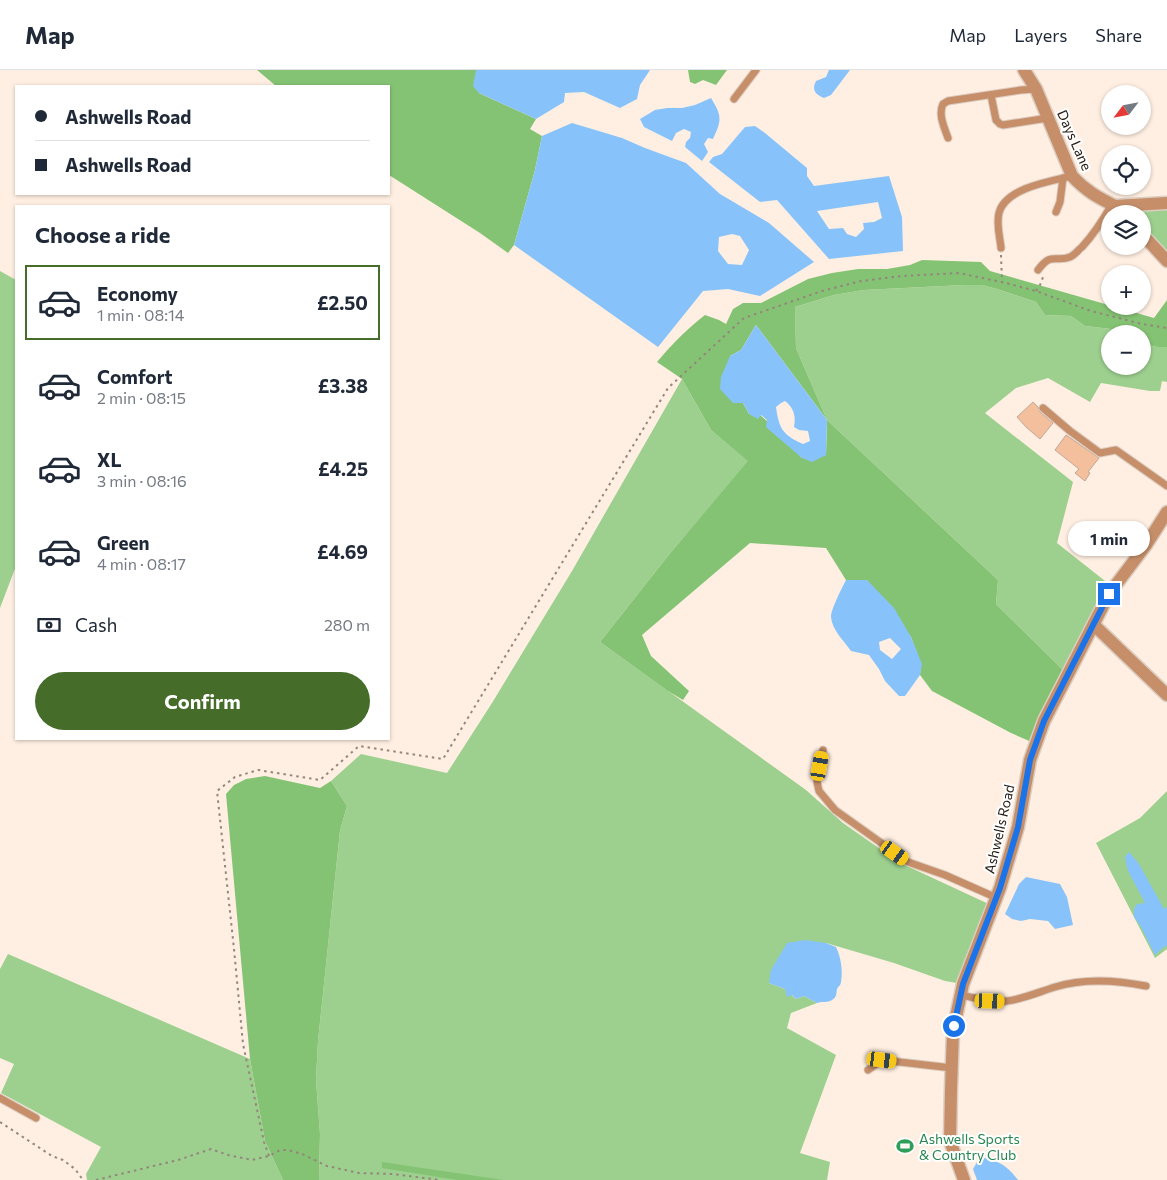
<!DOCTYPE html>
<html lang="en">
<head>
<meta charset="utf-8">
<style>
  :root { --surface:#fff; --page:#f2f2f3; --text:#1f2937; --muted:#747a83; --line:#e0e1e3; --accent:#456d29 }
  body { margin:0; font-family:Commissioner,sans-serif; background:var(--page); color:var(--text); height:100vh; display:flex; flex-direction:column; font-size:19px; white-space:nowrap }
  * { box-sizing:border-box; margin:0 }
  p { font-size:16px; color:var(--muted) }
  .icon { flex:none; width:28px; height:28px; fill:none; stroke:currentColor; stroke-width:2; stroke-linecap:round; stroke-linejoin:round }
  .map { position:relative; flex:1; overflow:hidden }
  .side { position:absolute; left:15px; top:135px; width:375px; height:535px; display:flex; flex-direction:column; background:var(--surface); border-radius:0px; box-shadow:0 1px 4px #0004 }
  .side>* { flex:none }
  .top-card { position:absolute; left:15px; top:15px; width:375px; height:110px; border-radius:0px; box-shadow:0 1px 4px #0004; display:grid; align-content:center; height:110px; padding:0 20px; background:var(--surface) }
  .needle { width:32px; rotate:238deg }
  .fabs { position:absolute; left:1101px; top:15px; display:grid; gap:10px }
  .fabs a { display:grid; place-items:center; width:50px; height:50px; border-radius:50%; background:var(--surface); box-shadow:0 1px 4px #0004; font-size:25px }
  .end { position:absolute; width:22px; height:22px; margin:-11px; border:6px solid #1a73e8; background:#fff; box-shadow:0 0 0 2px #fff }
  .from { border-radius:50% }
  .bubble { position:absolute; height:35px; border-radius:18px; background:var(--surface); box-shadow:0 1px 4px #0004; font-size:16px; font-weight:700; line-height:35px; text-align:center }
  .car { position:absolute; width:15px; height:30px; margin:-15px -8px; border-radius:6px; box-shadow:0 0 4px 1px #0007; background:linear-gradient(#f5c518 24%,#345 0 40%,#f5c518 0 76%,#345 0 86%,#f5c518 0) }
  .top-card b { display:flex; align-items:center; gap:18px; height:48px; font-size:19px }
  .top-card b+b { border-top:1px solid var(--line) }
  .top-card i { width:12px; height:12px; background:var(--text) }
  ul { padding:0; list-style:none }
  li { display:flex; align-items:center; gap:15px; height:75px; margin:0 10px 8px; padding:0 10px; border:2px solid transparent; border-radius:0px }
  li div { flex:1 }
  li b { display:block; font-size:19px }
  li em { font-style:normal; font-weight:700 }
  li.selected { border-color:var(--accent) }
  li>.icon { width:45px; height:45px; stroke-width:1.5 }
  h2 { padding:0 20px; font-size:22px; line-height:60px }
  .pay { display:flex; align-items:center; gap:12px; height:55px; padding:0 20px; font-size:19px }
  .pay p { margin-inline-start:auto }
  .primary-button { display:flex; gap:10px; margin-top:auto; padding:10px 20px }
  .primary-button a { flex:1; height:58px; border-radius:30px; background:var(--accent); color:#fff; font-size:20px; font-weight:700; line-height:58px; text-align:center }
  header { display:flex; align-items:center; gap:30px; box-sizing:border-box; height:70px; padding:0 25px; background:var(--surface); border-bottom:1px solid var(--line) }
  header strong { font-size:24px }
  nav { display:flex; gap:28px; margin-inline-start:auto; font-size:18px }
  .map>svg:first-child { display:block }
</style>
</head>
<body>
<header>
<strong>Map</strong>
<nav><a>Map</a><a>Layers</a><a>Share</a></nav>
</header>
<div class="map">
<svg width="1167" height="1110" viewBox="0 0 1167 1110">
  <rect width="100%" height="100%" fill="#ffefe2"/>
  <g fill="#9dd08f">
    <path d="M1167,133V191L1143,164L1142,144H1123L1115,136Z"/>
    <path d="M0,201L16,210V496L0,538Z"/>
    <path d="M964,215H982L997,219L1036,232L1045,245L1071,246L1085,256L1111,259L1122,264H1110V296H1142L1143,274L1157,277H1167V312L1162,311L1160,321H1150L1101,313L1090,332L1048,308L1016,318L985,343L1073,412L1057,473L1114,518L1068,605L996,534L998,510L827,350L796,278L795,237L834,225L864,220Z"/>
    <path d="M682,309L711,360L749,391L667,487L600,572L806,720L843,753L883,781L907,796L993,836L963,914L945,911L894,893L826,873L769,913L785,919L796,929L804,926L817,933L791,943L787,958L836,985L800,1083L830,1092L827,1110H319L320,1064L316,1010L318,971L340,761L347,736L331,711L361,684L447,703L492,633L572,501Z"/>
    <path d="M1167,721V879L1155,888L1096,773L1140,748Z"/>
    <path d="M8,884L250,989L265,1071L283,1110H87L86,1104L101,1077L1,1023L14,994L0,988V899Z"/>
  </g>
  <g fill="#85c374">
    <path d="M257,0H477L479,23L536,49L530,59L542,66L535,100L514,175L508,183L480,163L389,105V16H276Z"/>
    <path d="M688,0H727L716,15L703,10L695,14L690,12Z"/>
    <path d="M922,190L981,192L990,201L1154,248L1167,230V277H1157L1143,274L1142,264H1122L1111,259L1085,256L1071,246L1045,245L1036,232L997,219L982,215H964L864,220L834,225L795,237L796,278L827,350L756,255L741,280L730,286L743,333L749,344L760,345L767,351L802,388L826,385L827,350L998,510L996,534L1068,605L1036,674L1011,663L932,621L920,605L921,594L911,567L867,510H846L826,478L750,473L642,565L651,586L689,621L683,630L668,621L600,572L667,487L748,391L711,360L682,309L657,292C672,274 687,259 705,245L719,250L726,254L733,239L743,233H761L808,209L832,203L858,199H887L910,195Z"/>
    <path d="M265,706L320,718L331,711L347,736L340,761L318,971L316,1010L320,1064L319,1110H283L265,1071L250,989L226,724L234,715L246,709Z"/>
    <path d="M382,1092L504,1110H457L382,1098Z"/>
  </g>
  <g fill="#87c3fa" fill-rule="evenodd">
    <path d="M476,0H650L640,15L637,29L620,38L584,22L565,23L564,32L536,49L479,23L473,16Z"/>
    <path d="M829,0H850L831,25L824,28C816,25 811,20 816,11L826,7Z"/>
    <path d="M711,28C722,46 722,50 713,69L708,68L704,74L708,82L702,91L685,77L686,72L690,68L691,62L684,59L676,63L672,71L644,57L640,49L655,40L667,38H682L695,35Z"/>
    <path d="M572,53L622,68L645,78L686,93L720,124L769,153L814,192L760,226L728,219L703,221L658,277L514,175L535,100L542,66ZM732,164L740,166L749,180L742,195L728,194L718,181L719,167Z"/>
    <path d="M755,56L765,63L807,98V106L814,116L889,106L902,147L903,181L829,189L777,130L760,132L709,92L713,87L722,84L745,57ZM878,132L882,148L874,152L863,153L864,159L856,167L847,164L843,158L829,159L817,141Z"/>
    <path d="M756,255L827,350L826,385L812,392L802,388L766,357L767,350L761,345L758,349L749,344L743,333H733L720,319L721,307L730,286L741,280ZM785,331C794,338 796,346 794,357L799,360L808,361L810,371L803,374C783,365 779,359 776,337L781,333Z"/>
    <path d="M846,510H867L894,538L911,567L922,594L920,605L905,626H899L885,611L879,599L869,585L851,581C844,571 832,560 831,547C831,539 842,518 846,510ZM890,568L901,579L892,589L880,580L879,572Z"/>
    <path d="M1129,782L1139,794L1164,839L1167,837V876L1164,877L1155,885L1141,857L1134,847V839L1137,834L1145,833L1128,801L1125,787Z"/>
    <path d="M1026,807L1060,814L1067,827L1073,855L1055,859L1048,851L1030,849L1021,851L1012,849L1005,844L1019,814Z"/>
    <path d="M805,870L826,873L836,877C841,887 843,901 841,912C840,917 839,915 837,919C836,924 837,927 832,930C827,933 823,931 817,933L804,926L796,929L792,925L787,927L785,919L769,913L771,900L787,873Z"/>
    <path d="M984,1088C1001,1092 1007,1096 1018,1110H977L973,1099L977,1092Z"/>
  </g>
  <g fill="#f3bf9d" stroke="#c3a796">
    <path d="M1033,332L1038,337L1040,342L1053,353L1040,369L1026,357L1017,347Z"/>
    <path d="M1066,365L1099,388L1088,402L1090,403L1085,411L1075,403L1079,399L1055,380Z"/>
  </g>
  <g fill="none" stroke-linecap="round" stroke-linejoin="round">
    <g stroke="#dccdc1" stroke-width="9">
      <g id="lane">
        <path d="M991,25L996,50L1000,54L1003,55L1048,48"/>
        <path d="M734,29L756,0"/>
        <path d="M948,68C944,57 938,44 943,34L948,31L1021,20L1036,19"/>
        <path d="M1056,142L1060,132L1063,108"/>
        <path d="M1001,178C1000,167 996,154 999,143C1005,118 1051,111 1072,106"/>
        <path d="M1038,200C1052,181 1055,193 1070,187C1075,185 1078,180 1082,177C1095,163 1103,150 1112,134"/>
        <path d="M1043,338L1070,361L1100,383L1116,380L1167,416"/>
        <path d="M823,680L817,712L819,721L835,740L908,792L945,805L997,828"/>
        <path d="M961,925C976,928 992,933 1007,931C1023,929 1039,922 1055,917C1084,908 1116,910 1146,916"/>
        <path d="M868,1000L882,990L952,998"/>
        <path d="M0,1028L36,1048"/>
      </g>
    </g>
    <g stroke="#dccdc1" stroke-width="15">
      <g id="street">
        <path d="M1024,0L1036,19L1072,106C1086,121 1097,127 1115,136"/>
        <path d="M1123,144L1115,136L1167,133"/>
        <path d="M1142,164L1167,191"/>
        <path d="M1094,555L1167,625"/>
        <path d="M964,1110L950,1071L951,1019L953,961L963,914L1000,818L1018,757L1030,690L1044,651L1109,524L1146,475L1167,442"/>
      </g>
    </g>
    <g stroke="#93867c" stroke-width="2" stroke-dasharray="2.5 4" stroke-linecap="butt">
      <path d="M1001,185L1002,212"/>
      <path d="M1036,221L1040,215L1043,207"/>
      <path d="M0,1052L52,1086L63,1090L75,1099L83,1110"/>
      <path d="M269,1086L264,1072L243,974L234,879L217,721L235,707L258,700L320,710L359,676L443,689L668,318L744,248L822,221L861,211L902,206L959,203L1006,213L1036,221L1091,241L1142,254L1167,258"/>
      <path d="M96,1110L178,1090L211,1079L228,1085L252,1090L269,1086L280,1080H288L302,1084L327,1096L359,1103L393,1104L440,1110"/>
    </g>
    <use href="#lane" stroke="#c68f6a" stroke-width="7"/>
    <use href="#street" stroke="#c68f6a" stroke-width="12"/>
  </g>
  <g fill="none" stroke-linecap="round" stroke-linejoin="round">
    <path stroke="#1a73e8" stroke-width="6" d="M954,956L963,914L1000,818L1018,757L1030,690L1044,651L1109,524"/>
  </g>
  <defs>
    <g id="stadium-bare" transform="scale(1.35)"><path d="M0-5a6.5 5 0 1 0 0 10a6.5 5 0 1 0 0-10ZM-3.5-1.8h7v3.6h-7Z" fill="#2e9e5b" stroke="#fff" stroke-width="2.5" paint-order="stroke"/></g>
  </defs>
  <g fill-rule="evenodd">
    <use href="#stadium-bare" x="905" y="1076"/>
  </g>
  <g text-anchor="middle" dominant-baseline="central" stroke-width="4" stroke-linejoin="round" paint-order="stroke">
    <g font-size="14" fill="#231a12" stroke="#fff">
      <text transform="translate(1075 70) rotate(66)">Days Lane</text>
      <text transform="translate(999 759) rotate(-77)">Ashwells Road</text>
    </g>
    <g font-size="14" fill="#27864d" stroke="#fff" text-anchor="start">
      <text x="919" y="1068">Ashwells Sports<tspan x="919" dy="16">&amp; Country Club</tspan></text>
    </g>
  </g>
</svg>
<div class="fabs">
<a><svg class="needle" viewBox="-14 -14 28 28"><path d="M0-13l5 13h-10z" fill="#e53935"/><path d="M0 13l5-13h-10z" fill="#747a83"/></svg></a>
<a><svg class="icon" aria-label="locate" viewBox="0 0 24 24"><circle cx="12" cy="12" r="6"/><path d="M12 2v4M12 18v4M2 12h4M18 12h4"/></svg></a>
<a><svg class="icon" aria-label="layers" viewBox="0 0 24 24"><path d="M12 4l9 5-9 5-9-5zM3 14l9 5 9-5"/></svg></a>
<a>+</a>
<a>−</a>
</div>
<i class="end from" style="left:954px;top:956px"></i>
<i class="end" style="left:1109px;top:524px"></i>
<div class="bubble" style="left:1068px;top:451px;width:82px">1 min</div>
<i class="car" style="left:820px;top:696px;rotate:10deg"></i>
<i class="car" style="left:895px;top:783px;rotate:125deg"></i>
<i class="car" style="left:990px;top:931px;rotate:92deg"></i>
<i class="car" style="left:882px;top:990px;rotate:97deg"></i>
<div class="top-card">
<b><i class="from"></i>Ashwells Road</b>
<b><i></i>Ashwells Road</b>
</div>
<section class="side">
<h2>Choose a ride</h2>
<ul>
<li class="selected"><svg class="icon" aria-label="car" viewBox="0 0 24 24"><path d="M5 17H2v-5l4-1 3-4h7l3 4 3 1v5h-3M9 17h6M6 11h13"/><circle cx="7" cy="17" r="2"/><circle cx="17" cy="17" r="2"/></svg><div><b>Economy</b><p>1 min · 08:14</p></div><em>£2.50</em></li>
<li><svg class="icon" aria-label="car" viewBox="0 0 24 24"><path d="M5 17H2v-5l4-1 3-4h7l3 4 3 1v5h-3M9 17h6M6 11h13"/><circle cx="7" cy="17" r="2"/><circle cx="17" cy="17" r="2"/></svg><div><b>Comfort</b><p>2 min · 08:15</p></div><em>£3.38</em></li>
<li><svg class="icon" aria-label="car" viewBox="0 0 24 24"><path d="M5 17H2v-5l4-1 3-4h7l3 4 3 1v5h-3M9 17h6M6 11h13"/><circle cx="7" cy="17" r="2"/><circle cx="17" cy="17" r="2"/></svg><div><b>XL</b><p>3 min · 08:16</p></div><em>£4.25</em></li>
<li><svg class="icon" aria-label="car" viewBox="0 0 24 24"><path d="M5 17H2v-5l4-1 3-4h7l3 4 3 1v5h-3M9 17h6M6 11h13"/><circle cx="7" cy="17" r="2"/><circle cx="17" cy="17" r="2"/></svg><div><b>Green</b><p>4 min · 08:17</p></div><em>£4.69</em></li>
</ul>
<div class="pay"><svg class="icon" aria-label="cash" viewBox="0 0 24 24"><path d="M3 7h18v10H3z"/><circle cx="12" cy="12" r="2"/></svg>Cash<p>280 m</p></div>
<div class="primary-button"><a>Confirm</a></div>
</section>
</div>
</body>
</html>
